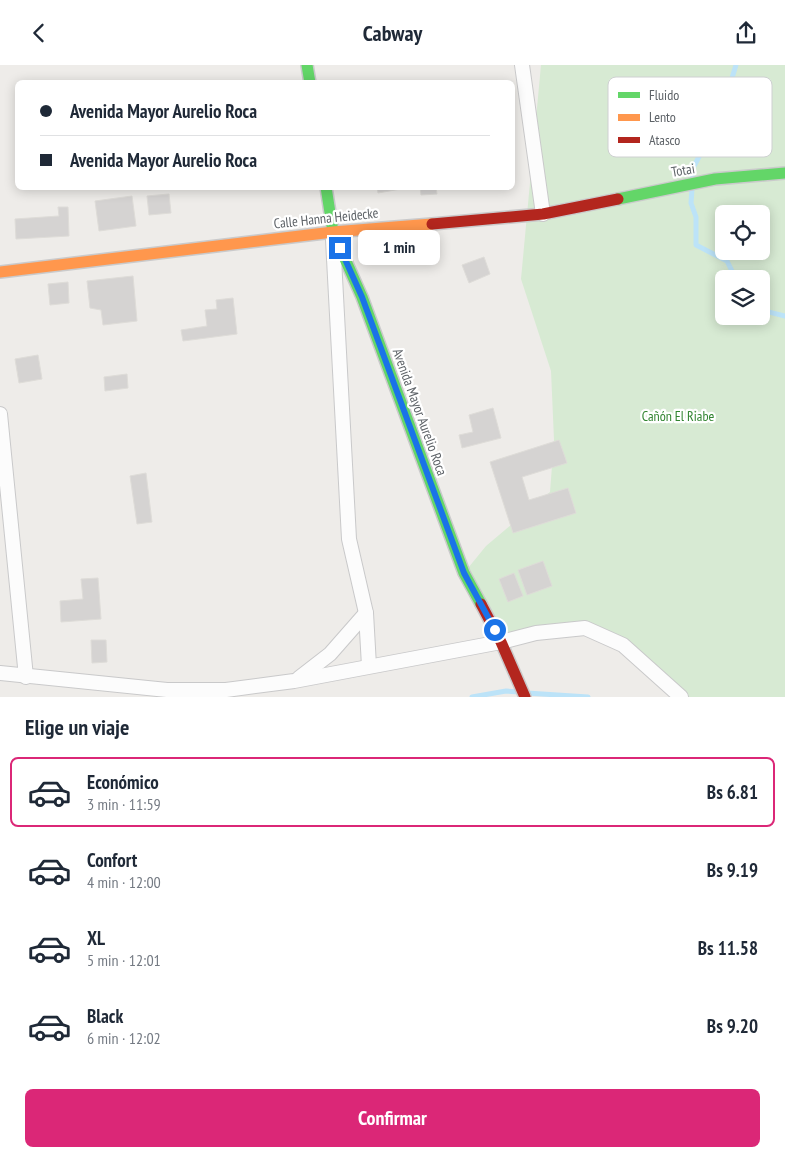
<!DOCTYPE html>
<html lang="es">
<head>
<meta charset="utf-8">
<style>
  :root { --surface:#fff; --page:#f2f2f3; --text:#1f2937; --muted:#747a83; --line:#e0e1e3; --accent:#db2777 }
  body { margin:0; font-family:"PT Sans Narrow",sans-serif; background:var(--page); color:var(--text); height:100vh; display:flex; flex-direction:column; font-size:19px; white-space:nowrap }
  * { box-sizing:border-box; margin:0 }
  p { font-size:16px; color:var(--muted) }
  .icon { flex:none; width:28px; height:28px; fill:none; stroke:currentColor; stroke-width:2; stroke-linecap:round; stroke-linejoin:round }
  .map { position:relative; height:632px; overflow:hidden }
  .side { display:flex; flex-direction:column; background:var(--surface); flex:1 }
  .side>* { flex:none }
  .guide { position:absolute; left:15px; top:15px; width:500px; height:110px; border-radius:8px; box-shadow:0 2px 12px #0003; display:grid; align-content:center; height:110px; padding:0 25px; background:var(--surface) }
  .controls { position:absolute; left:715px; top:140px; display:grid; gap:10px }
  .controls a { display:grid; place-items:center; width:55px; height:55px; border-radius:8px; background:var(--surface); box-shadow:0 2px 12px #0003; font-size:25px }
  .end { position:absolute; width:22px; height:22px; margin:-11px; border:6px solid #1a73e8; background:#fff; box-shadow:0 0 0 2px #fff }
  .from { border-radius:50% }
  .bubble { position:absolute; height:35px; border-radius:8px; background:var(--surface); box-shadow:0 2px 12px #0003; font-size:16px; font-weight:700; line-height:35px; text-align:center }
  .guide b { display:flex; align-items:center; gap:18px; height:48px; font-size:19px }
  .guide b+b { border-top:1px solid var(--line) }
  .guide i { width:12px; height:12px; background:var(--text) }
  ul { padding:0; list-style:none }
  li { display:flex; align-items:center; gap:15px; height:70px; margin:0 10px 8px; padding:0 15px; border:2px solid transparent; border-radius:8px }
  li div { flex:1 }
  li b { display:block; font-size:19px }
  li em { font-style:normal; font-weight:700 }
  li.current { border-color:var(--accent) }
  li>.icon { width:45px; height:45px; stroke-width:1.5 }
  h2 { padding:0 25px; font-size:22px; line-height:60px }
  .primary-button { display:flex; gap:10px; margin-top:auto; padding:10px 25px }
  .primary-button a { flex:1; height:58px; border-radius:8px; background:var(--accent); color:#fff; font-size:20px; font-weight:700; line-height:58px; text-align:center }
  header { display:flex; justify-content:space-between; align-items:center; height:65px; padding:0 25px; background:var(--surface); font-size:22px; font-weight:700 }
  .map>svg:first-child { display:block }
</style>
</head>
<body>
<header><svg class="icon" aria-label="back" viewBox="0 0 24 24"><path d="M15 5l-7 7 7 7"/></svg>Cabway<svg class="icon" aria-label="share" viewBox="0 0 24 24"><path d="M12 15V3M7 8l5-5 5 5M5 13v7h14v-7"/></svg></header>
<div class="map">
<svg width="785" height="632" viewBox="0 0 785 632">
  <rect width="100%" height="100%" fill="#eeece9"/>
  <path fill="#d7ead3" fill-rule="evenodd" d="M541,0H785V632H681L655,606L585,563L501,577L464,508L486,481L550,427L554,375L551,306L521,214ZM724,149H761V186H724ZM724,214H761V251H724Z"/>
  <g fill="none" stroke-linecap="round" stroke-linejoin="round">
    <g stroke="#bce3f8" stroke-width="5">
      <path d="M692,115L693,103L720,52L736,0"/>
      <path d="M692,124L691,138L696,152V180L727,196L736,214"/>
      <path d="M761,245L785,251"/>
      <path d="M527,628L588,632"/>
      <path d="M472,632L506,626L519,627"/>
    </g>
  </g>
  <g fill="#d5d3d2" stroke="#dedcd8">
    <path d="M377,122H412L378,128Z"/>
    <path d="M420,122H436L437,129L421,130Z"/>
    <path d="M169,129L171,148L149,150L147,131Z"/>
    <path d="M132,131L136,161L99,166L95,136Z"/>
    <path d="M58,142H68L69,171L16,174L15,154L59,151Z"/>
    <path d="M484,192L490,209L469,218L462,200Z"/>
    <path d="M133,211L137,256L103,260L101,245L90,243L87,216Z"/>
    <path d="M68,217L69,238L50,240L48,219Z"/>
    <path d="M233,233L237,269L183,276L181,265L207,261L205,245L217,244L216,235Z"/>
    <path d="M38,290L42,314L19,318L15,294Z"/>
    <path d="M127,309L128,323L105,326L104,312Z"/>
    <path d="M493,343L501,373L462,383L459,370L473,367L469,350Z"/>
    <path d="M559,375L567,398L522,412L529,435L568,423L576,448L513,468L490,397Z"/>
    <path d="M146,408L152,457L137,459L130,411Z"/>
    <path d="M543,496L552,521L527,530L518,505Z"/>
    <path d="M514,508L523,531L508,537L499,514Z"/>
    <path d="M98,513L101,554L61,557L60,536L83,534L81,514Z"/>
    <path d="M91,575H106L107,597L92,598Z"/>
  </g>
  <g fill="none" stroke-linecap="round" stroke-linejoin="round">
    <g stroke="#c9c9ca" stroke-width="16">
      <g id="street">
        <path d="M522,0L543,149"/>
        <path d="M333,175L349,474L366,548L369,601"/>
        <path d="M0,349L26,612"/>
        <path d="M0,608L167,625H226L294,616L501,577L536,568L585,563L623,580L681,632"/>
        <path d="M299,613L330,589L366,548"/>
      </g>
    </g>
    <g stroke="#cacacb" stroke-width="14">
      <g id="fast">
        <path d="M307,0L310,18"/>
        <path d="M326,122L333,167L362,232L464,508L481,539"/>
        <path d="M618,134L715,114L785,108"/>
      </g>
    </g>
    <g stroke="#cacacb" stroke-width="14">
      <path id="slow" d="M0,207L333,167L432,159"/>
    </g>
    <g stroke="#cacacb" stroke-width="14">
      <g id="jam">
        <path d="M432,159L543,149L618,134"/>
        <path d="M481,539L501,577L525,632"/>
      </g>
    </g>
    <use href="#street" stroke="#fcfcfc" stroke-width="14"/>
    <use href="#fast" stroke="#63d668" stroke-width="11"/>
    <use href="#slow" stroke="#ff974d" stroke-width="11"/>
    <use href="#jam" stroke="#b3261e" stroke-width="11"/>
  </g>
  <g fill="none" stroke-linecap="round" stroke-linejoin="round">
    <path stroke="#1a73e8" stroke-width="6" d="M340,183L362,232L464,508L495,565"/>
  </g>
  <g text-anchor="middle" dominant-baseline="central" stroke-width="4.5" stroke-linejoin="round" paint-order="stroke">
    <g font-size="14" fill="#5d6267" stroke="#fff">
      <text transform="translate(683 105) rotate(-10)">Totai</text>
      <text transform="translate(326 153) rotate(-6)">Calle Hanna Heidecke</text>
      <text transform="translate(420 347) rotate(70)">Avenida Mayor Aurelio Roca</text>
    </g>
    <g font-size="14" fill="#318430" stroke="#fff">
      <text x="678" y="351">Cañón El Riabe</text>
    </g>
  </g>
  <rect x="608" y="12" width="164" height="80" rx="8" fill="#fff" stroke="#ced0d1" stroke-width="1"/>
  <rect x="618" y="27" width="22" height="6" fill="#63d668"/>
  <rect x="618" y="49" width="22" height="7" fill="#ff974d"/>
  <rect x="618" y="72" width="22" height="6" fill="#b3261e"/>
  <g font-size="14" fill="#5d6267">
    <text x="649" y="35">Fluido</text>
    <text x="649" y="57">Lento</text>
    <text x="649" y="80">Atasco</text>
  </g>
</svg>
<div class="controls">
<a><svg class="icon" aria-label="locate" viewBox="0 0 24 24"><circle cx="12" cy="12" r="6"/><path d="M12 2v4M12 18v4M2 12h4M18 12h4"/></svg></a>
<a><svg class="icon" aria-label="layers" viewBox="0 0 24 24"><path d="M12 4l9 5-9 5-9-5zM3 14l9 5 9-5"/></svg></a>
</div>
<i class="end from" style="left:495px;top:565px"></i>
<i class="end" style="left:340px;top:183px"></i>
<div class="bubble" style="left:358px;top:165px;width:82px">1 min</div>
<div class="guide">
<b><i class="from"></i>Avenida Mayor Aurelio Roca</b>
<b><i></i>Avenida Mayor Aurelio Roca</b>
</div>
</div>
<section class="side">
<h2>Elige un viaje</h2>
<ul>
<li class="current"><svg class="icon" aria-label="car" viewBox="0 0 24 24"><path d="M5 17H2v-5l4-1 3-4h7l3 4 3 1v5h-3M9 17h6M6 11h13"/><circle cx="7" cy="17" r="2"/><circle cx="17" cy="17" r="2"/></svg><div><b>Económico</b><p>3 min · 11:59</p></div><em>Bs 6.81</em></li>
<li><svg class="icon" aria-label="car" viewBox="0 0 24 24"><path d="M5 17H2v-5l4-1 3-4h7l3 4 3 1v5h-3M9 17h6M6 11h13"/><circle cx="7" cy="17" r="2"/><circle cx="17" cy="17" r="2"/></svg><div><b>Confort</b><p>4 min · 12:00</p></div><em>Bs 9.19</em></li>
<li><svg class="icon" aria-label="car" viewBox="0 0 24 24"><path d="M5 17H2v-5l4-1 3-4h7l3 4 3 1v5h-3M9 17h6M6 11h13"/><circle cx="7" cy="17" r="2"/><circle cx="17" cy="17" r="2"/></svg><div><b>XL</b><p>5 min · 12:01</p></div><em>Bs 11.58</em></li>
<li><svg class="icon" aria-label="car" viewBox="0 0 24 24"><path d="M5 17H2v-5l4-1 3-4h7l3 4 3 1v5h-3M9 17h6M6 11h13"/><circle cx="7" cy="17" r="2"/><circle cx="17" cy="17" r="2"/></svg><div><b>Black</b><p>6 min · 12:02</p></div><em>Bs 9.20</em></li>
</ul>
<div class="primary-button"><a>Confirmar</a></div>
</section>
</body>
</html>
